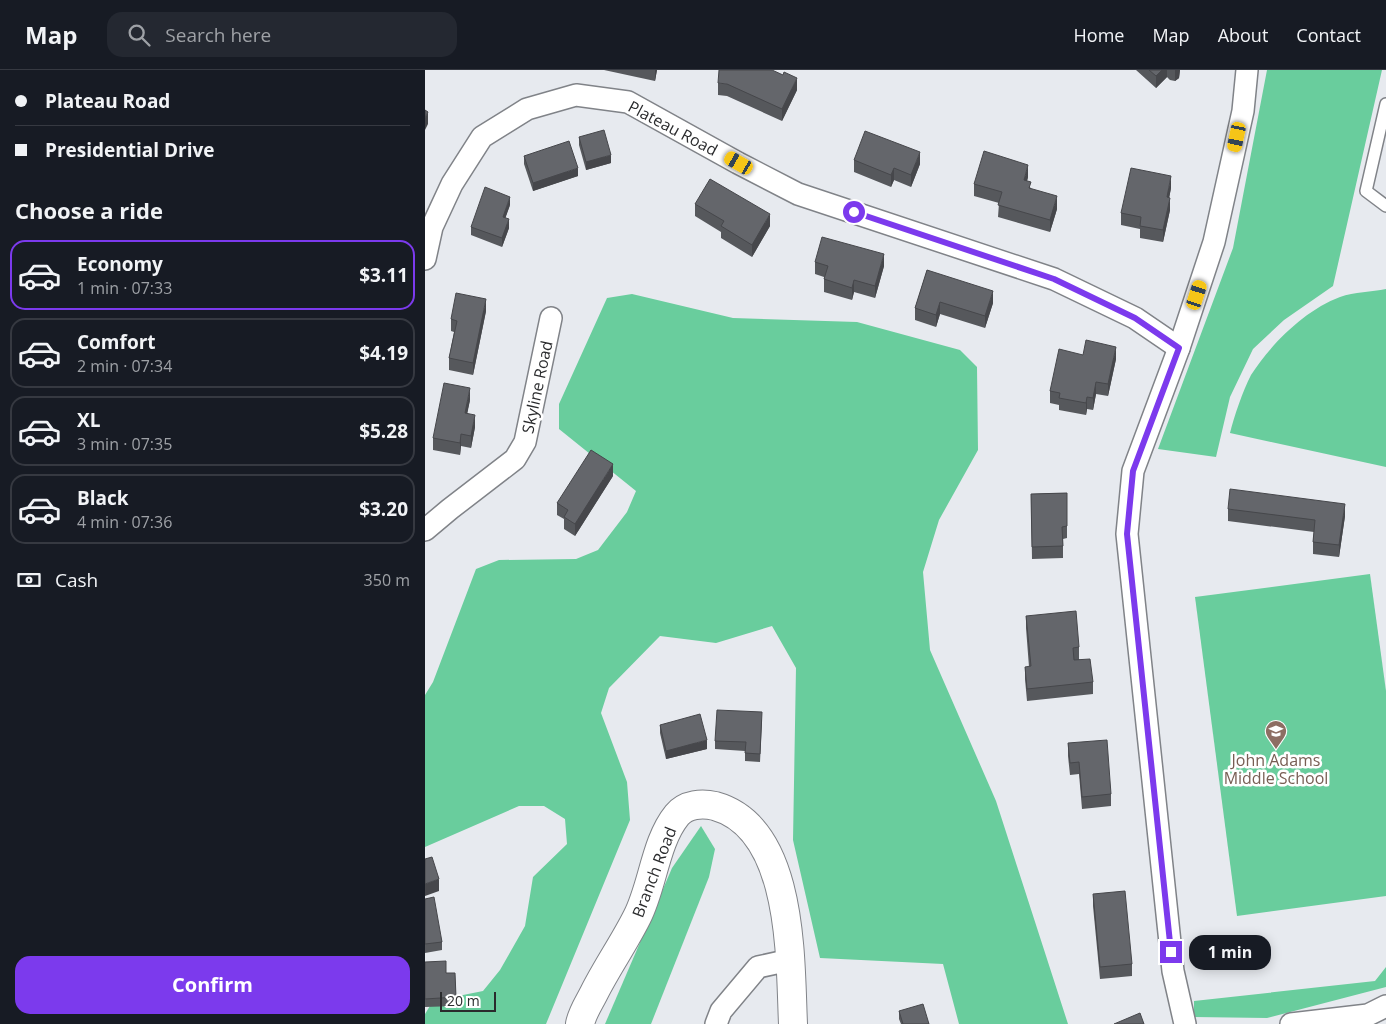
<!DOCTYPE html>
<html lang="en">
<head>
<meta charset="utf-8">
<style>
  :root { --surface:#171b24; --page:#242831; --text:#f1f3f6; --muted:#9ea1a6; --line:#363941; --accent:#7c3aed }
  body { margin:0; font-family:"Open Sans",sans-serif; background:var(--page); color:var(--text); height:100vh; display:flex; flex-direction:column; font-size:19px; white-space:nowrap }
  * { box-sizing:border-box; margin:0 }
  p { font-size:16px; color:var(--muted) }
  .icon { flex:none; width:28px; height:28px; fill:none; stroke:currentColor; stroke-width:2; stroke-linecap:round; stroke-linejoin:round }
  .map { position:relative; flex:1; overflow:hidden }
  .sheet { display:flex; flex-direction:column; background:var(--surface); width:425px }
  .sheet>* { flex:none }
  .guide { display:grid; align-content:center; height:110px; padding:0 15px; background:var(--surface) }
  .scale { position:absolute; left:15px; bottom:12px; width:56px; box-sizing:border-box; padding-left:5px; border:2px solid #2a2b2d; border-top:0; font-size:14px; line-height:18px; white-space:nowrap; color:#2a2b2d; -webkit-text-stroke:4px #fff; paint-order:stroke }
  .end { position:absolute; width:22px; height:22px; margin:-11px; border:6px solid #7c3aed; background:#fff; box-shadow:0 0 0 2px #fff }
  .from { border-radius:50% }
  .bubble { position:absolute; height:35px; border-radius:15px; background:var(--surface); box-shadow:0 2px 12px #0003; font-size:16px; font-weight:700; line-height:35px; text-align:center }
  .car { position:absolute; width:15px; height:30px; margin:-15px -8px; border-radius:6px; box-shadow:0 0 4px 1px #0007; background:linear-gradient(#f5c518 24%,#345 0 40%,#f5c518 0 76%,#345 0 86%,#f5c518 0) }
  .guide b { display:flex; align-items:center; gap:18px; height:48px; font-size:19px }
  .guide b+b { border-top:1px solid var(--line) }
  .guide i { width:12px; height:12px; background:var(--text) }
  ul { padding:0; list-style:none }
  li { display:flex; align-items:center; gap:15px; height:70px; margin:0 10px 8px; padding:0 5px; border:2px solid var(--line); border-radius:15px }
  li div { flex:1 }
  li b { display:block; font-size:19px }
  li em { font-style:normal; font-weight:700 }
  li.on { border-color:var(--accent) }
  li>.icon { width:45px; height:45px; stroke-width:1.5 }
  h2 { padding:0 15px; font-size:22px; line-height:60px }
  .pay { display:flex; align-items:center; gap:12px; height:55px; padding:0 15px; font-size:19px }
  .pay p { margin-inline-start:auto }
  .cta { display:flex; gap:10px; margin-top:auto; padding:10px 15px }
  .cta a { flex:1; height:58px; border-radius:15px; background:var(--accent); color:#fff; font-size:20px; font-weight:700; line-height:58px; text-align:center }
  header { display:flex; align-items:center; gap:30px; box-sizing:border-box; height:70px; padding:0 25px; background:var(--surface); border-bottom:1px solid var(--line) }
  header strong { font-size:24px }
  nav { display:flex; gap:28px; margin-inline-start:auto; font-size:18px }
  .search { width:350px; height:45px; background:var(--page); display:flex; align-items:center; gap:12px; box-sizing:border-box; padding:0 18px; border-radius:15px; color:var(--muted); font-size:19px }
  main { display:flex; flex:1; min-height:0 }
  .map>svg:first-child { display:block }
</style>
</head>
<body>
<header>
<strong>Map</strong>
<div class="search"><svg class="icon" aria-label="search" viewBox="0 0 24 24"><circle cx="10" cy="10" r="6"/><path d="M15 15l6 6"/></svg>Search here</div>
<nav><a>Home</a><a>Map</a><a>About</a><a>Contact</a></nav>
</header>
<main>
<section class="sheet">
<div class="guide">
<b><i class="from"></i>Plateau Road</b>
<b><i></i>Presidential Drive</b>
</div>
<h2>Choose a ride</h2>
<ul>
<li class="on"><svg class="icon" aria-label="car" viewBox="0 0 24 24"><path d="M5 17H2v-5l4-1 3-4h7l3 4 3 1v5h-3M9 17h6M6 11h13"/><circle cx="7" cy="17" r="2"/><circle cx="17" cy="17" r="2"/></svg><div><b>Economy</b><p>1 min · 07:33</p></div><em>$3.11</em></li>
<li><svg class="icon" aria-label="car" viewBox="0 0 24 24"><path d="M5 17H2v-5l4-1 3-4h7l3 4 3 1v5h-3M9 17h6M6 11h13"/><circle cx="7" cy="17" r="2"/><circle cx="17" cy="17" r="2"/></svg><div><b>Comfort</b><p>2 min · 07:34</p></div><em>$4.19</em></li>
<li><svg class="icon" aria-label="car" viewBox="0 0 24 24"><path d="M5 17H2v-5l4-1 3-4h7l3 4 3 1v5h-3M9 17h6M6 11h13"/><circle cx="7" cy="17" r="2"/><circle cx="17" cy="17" r="2"/></svg><div><b>XL</b><p>3 min · 07:35</p></div><em>$5.28</em></li>
<li><svg class="icon" aria-label="car" viewBox="0 0 24 24"><path d="M5 17H2v-5l4-1 3-4h7l3 4 3 1v5h-3M9 17h6M6 11h13"/><circle cx="7" cy="17" r="2"/><circle cx="17" cy="17" r="2"/></svg><div><b>Black</b><p>4 min · 07:36</p></div><em>$3.20</em></li>
</ul>
<div class="pay"><svg class="icon" aria-label="cash" viewBox="0 0 24 24"><path d="M3 7h18v10H3z"/><circle cx="12" cy="12" r="2"/></svg>Cash<p>350 m</p></div>
<div class="cta"><a>Confirm</a></div>
</section>
<div class="map">
<svg width="961" height="954" viewBox="0 0 961 954">
  <rect width="100%" height="100%" fill="#e7eaef"/>
  <g fill="#69cd9d">
    <path d="M842,0H957L908,216L859,250L828,279L805,327L791,387L733,379L808,178Z"/>
    <path d="M961,219V397L805,363C809,347 818,320 826,305C846,274 880,240 915,227C929,222 947,222 961,219Z"/>
    <path d="M207,224L308,248L432,252L535,280L552,297L553,380L514,450L498,502L505,580L571,731L643,954H534L518,894L395,888L368,770L371,598L347,556L291,573L235,566L184,618L176,643L202,712L205,750L121,954H0V944L8,931L58,921L75,900L100,856L108,807L142,774L140,749L119,736H94L0,777V625L8,612L51,499L74,490L151,489L173,480L202,442L211,421L134,359V334L182,228Z"/>
    <path d="M945,504L961,621V826L812,846L770,527Z"/>
    <path d="M276,756L290,779L284,807L226,954H180L247,798Z"/>
    <path d="M961,897V917L842,948L769,947V931L950,911Z"/>
  </g>
  <g fill="none" stroke-linecap="round" stroke-linejoin="round">
    <g stroke="#808388" stroke-width="14">
      <path id="service" d="M961,34L941,121L961,136"/>
    </g>
    <g stroke="#808388" stroke-width="24">
      <g id="minor">
        <path d="M0,189L7,157L27,114L57,67L102,39L151,25L203,32L313,93L373,124L629,209L710,248L754,278"/>
        <path d="M0,460L25,439L90,389L100,372L126,248"/>
        <path d="M291,954L296,941L333,897L365,890"/>
        <path d="M760,954L748,901L702,464L708,401L754,278L789,172L818,41L822,0"/>
        <path d="M866,954L943,945L961,936"/>
      </g>
    </g>
    <g stroke="#808388" stroke-width="30">
      <path id="tertiary" d="M155,954C157,943 164,933 169,923C182,897 199,873 212,847C228,816 230,772 252,745C261,734 277,733 290,736C369,758 365,889 368,954"/>
    </g>
    <use href="#service" stroke="#fff" stroke-width="11"/>
    <use href="#minor" stroke="#fff" stroke-width="21"/>
    <use href="#tertiary" stroke="#fff" stroke-width="28"/>
  </g>
  <g fill="#56585c">
    <path d="M179,0H232L230,11Z"/>
    <path d="M711,0H755L754,8L750,11L745,10L742,7L731,18Z"/>
    <path d="M293,13L372,20L357,51L302,26L293,25Z"/>
    <path d="M154,67L186,93L161,100L154,75Z"/>
    <path d="M99,86L153,106L108,121L99,94Z"/>
    <path d="M429,90L495,94L486,117L469,110L466,117L429,102Z"/>
    <path d="M603,107L602,111L606,119L632,139L625,162L573,147L574,133L549,126V114Z"/>
    <path d="M746,118L744,128L745,140L738,172L715,168V159L696,155V143Z"/>
    <path d="M270,134L345,156L327,187L296,168V162L270,146Z"/>
    <path d="M85,135L80,148L84,158L77,177L46,165V157Z"/>
    <path d="M390,192L459,196L450,228L429,222L427,230L399,222V207L390,204Z"/>
    <path d="M502,200L568,233L560,258L515,244L511,257L490,250V238Z"/>
    <path d="M61,241L48,305L24,300V288L29,262L26,261V249Z"/>
    <path d="M658,285L691,289L683,326L671,324L668,340L662,339L661,345L634,340V335L625,333V321Z"/>
    <path d="M45,330L42,343L50,357L46,378L36,376L35,385L8,380V368Z"/>
    <path d="M188,406L150,466L139,459V449L132,445V433Z"/>
    <path d="M642,423V468L638,469V488L607,489L606,424Z"/>
    <path d="M803,439L920,446L914,487L888,484V472L889,462L803,451Z"/>
    <path d="M601,546L654,577V589L668,612V624L602,631L600,609V597H604L601,558Z"/>
    <path d="M337,650L335,692L320,691V681L290,679V671Z"/>
    <path d="M235,655L282,679L241,689L235,663Z"/>
    <path d="M643,673L686,724V736L657,739L654,704L645,705L643,686Z"/>
    <path d="M668,824L707,894V906L675,909L668,836Z"/>
    <path d="M0,829L17,872V880L0,883Z"/>
    <path d="M0,892L21,903H30L31,936L0,937Z"/>
    <path d="M474,941L504,954H476L474,949Z"/>
  </g>
  <g fill="#46474b">
    <path d="M230,0H232L230,11Z"/>
    <path d="M737,0H742V7L731,18V6Z"/>
    <path d="M750,0H755L754,8L750,11Z"/>
    <path d="M372,8V20L357,51V39Z"/>
    <path d="M3,42V54L0,60V48Z"/>
    <path d="M495,82V94L486,117V105Z"/>
    <path d="M186,85V93L161,100V92Z"/>
    <path d="M603,95V107L599,122V110Z"/>
    <path d="M153,98V106L108,121V113Z"/>
    <path d="M469,98V110L466,117V105Z"/>
    <path d="M746,106V118L742,139V127Z"/>
    <path d="M632,126V139L625,162V150Z"/>
    <path d="M85,127V135L78,155V147Z"/>
    <path d="M745,128V140L738,172V160Z"/>
    <path d="M345,144V156L327,187V175Z"/>
    <path d="M84,149V158L77,177V168Z"/>
    <path d="M459,184V196L450,228V216Z"/>
    <path d="M429,210V222L427,230V218Z"/>
    <path d="M568,221V233L560,258V246Z"/>
    <path d="M61,229V241L48,305V293Z"/>
    <path d="M515,232V244L511,257V245Z"/>
    <path d="M691,277V289L683,326V314Z"/>
    <path d="M671,312V324L668,340V328Z"/>
    <path d="M45,318V330L40,355V343Z"/>
    <path d="M662,327V339L661,345V333Z"/>
    <path d="M50,345V357L46,378V366Z"/>
    <path d="M36,364V376L35,385V373Z"/>
    <path d="M188,394V406L150,466V454Z"/>
    <path d="M920,434V446L914,487V475Z"/>
    <path d="M282,670V679L241,689V681Z"/>
    <path d="M14,809V821L0,826V814Z"/>
  </g>
  <g fill="#64666b" stroke="#46474b">
    <path d="M294,0H347L358,5L359,2L372,8L357,39L302,14L293,13Z"/>
    <path d="M724,0H737L731,6Z"/>
    <path d="M0,40L3,42L0,48Z"/>
    <path d="M179,60L186,85L161,92L154,67Z"/>
    <path d="M440,61L495,82L486,105L469,98L466,105L429,90Z"/>
    <path d="M144,71L153,98L108,113L99,86Z"/>
    <path d="M559,81L603,95L599,110L606,112L604,118L632,126L625,150L573,135L577,122L549,114Z"/>
    <path d="M706,98L746,106L742,127L745,128L738,160L715,156L716,147L696,143Z"/>
    <path d="M285,109L345,144L327,175L296,156L299,151L270,134Z"/>
    <path d="M60,117L85,127L78,147L84,149L77,168L46,157Z"/>
    <path d="M397,167L459,184L450,216L429,210L427,218L399,209L403,196L390,192Z"/>
    <path d="M502,200L568,221L560,246L515,232L511,245L490,238Z"/>
    <path d="M31,223L61,229L48,293L24,288L32,251L26,249Z"/>
    <path d="M661,270L691,277L683,314L671,312L668,328L662,327L661,333L634,328L635,323L625,321L634,279L658,285Z"/>
    <path d="M19,313L45,318L40,343L50,345L46,366L36,364L35,373L8,368Z"/>
    <path d="M166,380L188,394L150,454L139,447L143,440L132,433Z"/>
    <path d="M805,419L920,434L914,475L888,472L890,450L803,439Z"/>
    <path d="M642,423V456L637,457L638,476L607,477L606,424Z"/>
    <path d="M651,541L654,577L648,578L649,590L665,589L668,612L602,619L600,597L606,596L601,546Z"/>
    <path d="M292,640L337,642L335,684L320,683L321,672L290,671Z"/>
    <path d="M275,644L282,670L241,681L235,655Z"/>
    <path d="M682,670L686,724L657,727L654,692L645,693L643,673Z"/>
    <path d="M7,787L14,809L0,814V789Z"/>
    <path d="M700,821L707,894L675,897L668,824Z"/>
    <path d="M9,827L17,872L0,874V829Z"/>
    <path d="M21,891V903H30L31,927L0,929V892Z"/>
    <path d="M498,934L504,954H478L474,941Z"/>
    <path d="M715,943L719,954H689Z"/>
  </g>
  <g fill="none" stroke-linecap="round" stroke-linejoin="round">
    <path stroke="#7c3aed" stroke-width="6" d="M429,142L629,209L710,248L754,278L708,401L702,464L746,882"/>
  </g>
  <defs>
    <g id="school-pin" transform="scale(1.125)"><path d="M0 17L-7.5 6A9.5 9.5 0 1 1 7.5 6Z" fill="#8d6e63" stroke="#fff"/><path d="M0-5L7-2L0 1L-7-2ZM-4 1L0 2.5L4 1V4Q0 6-4 4Z" fill="#fff"/></g>
  </defs>
  <g fill-rule="evenodd">
    <use href="#school-pin" x="851" y="661"/>
  </g>
  <g text-anchor="middle" dominant-baseline="central" stroke-width="5" stroke-linejoin="round" paint-order="stroke">
    <g font-size="16" fill="#2a2b2d" stroke="#fff">
      <text transform="translate(248 58) rotate(28)">Plateau Road</text>
      <text transform="translate(112 317) rotate(-78)">Skyline Road</text>
      <text transform="translate(229 802) rotate(-69)">Branch Road</text>
    </g>
    <g font-size="16" fill="#785e54" stroke="#fff">
      <text x="851" y="690">John Adams<tspan x="851" dy="18">Middle School</tspan></text>
    </g>
  </g>
</svg>
<div class="scale">20 m</div>
<i class="end from" style="left:429px;top:142px"></i>
<i class="end" style="left:746px;top:882px"></i>
<div class="bubble" style="left:764px;top:865px;width:82px">1 min</div>
<i class="car" style="left:812px;top:67px;rotate:192deg"></i>
<i class="car" style="left:314px;top:93px;rotate:300deg"></i>
<i class="car" style="left:772px;top:225px;rotate:18deg"></i>
</div>
</main>
</body>
</html>
